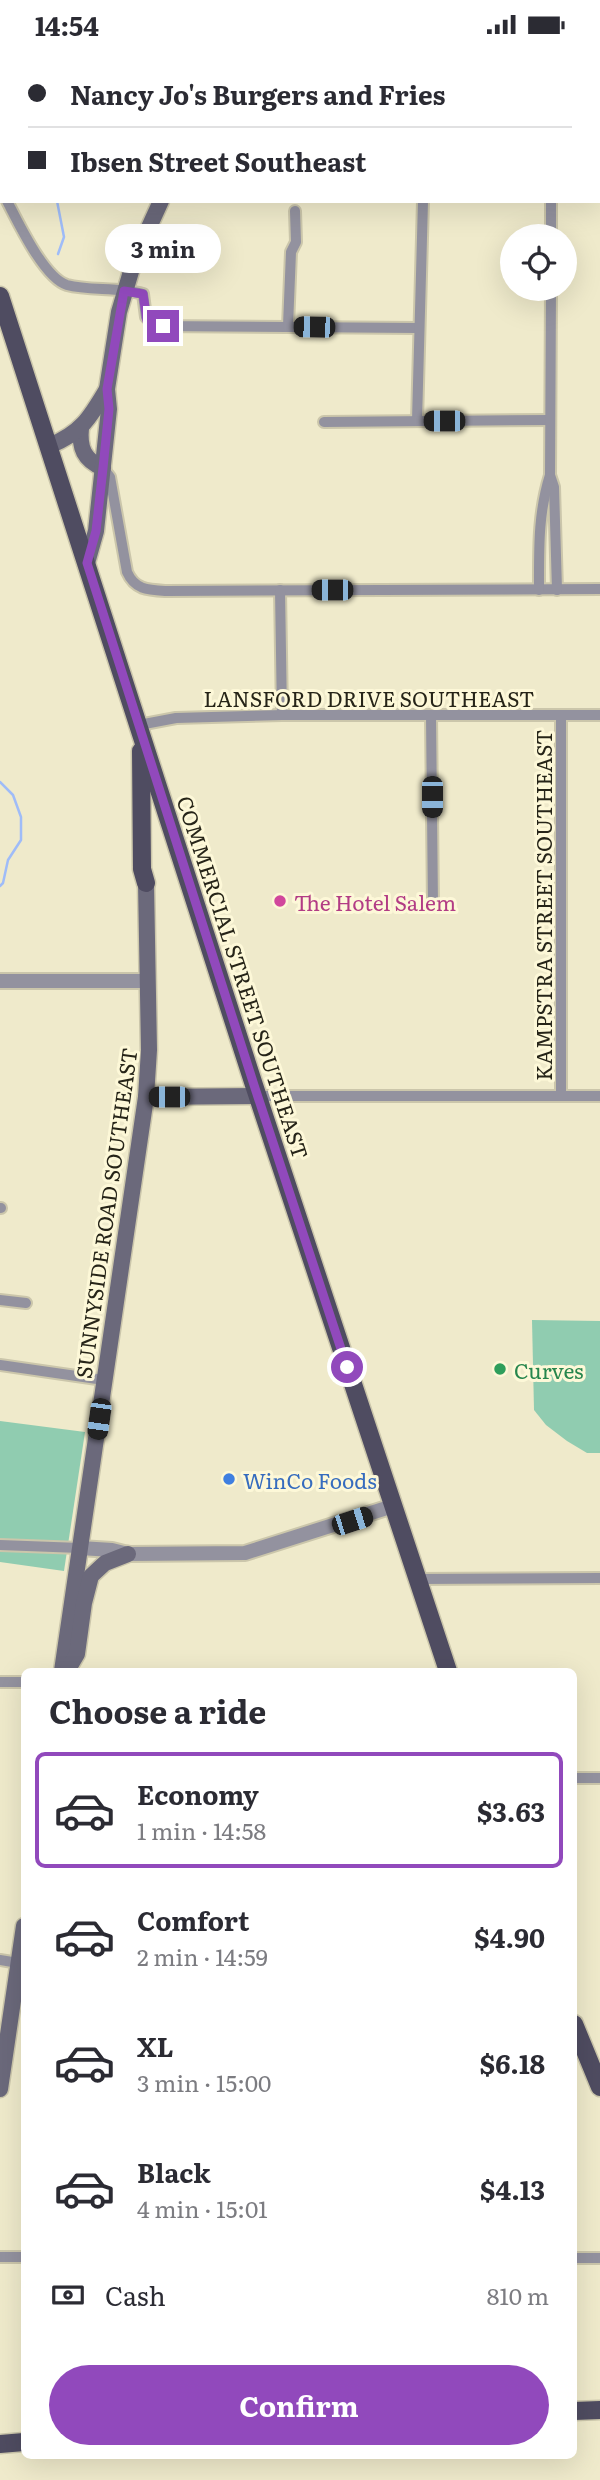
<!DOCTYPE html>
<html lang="en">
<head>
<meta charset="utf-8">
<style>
  :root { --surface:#fff; --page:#f7f7f7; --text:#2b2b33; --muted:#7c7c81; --line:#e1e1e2; --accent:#9149bc }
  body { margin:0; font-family:Literata,serif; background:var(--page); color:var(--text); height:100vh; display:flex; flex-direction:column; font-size:26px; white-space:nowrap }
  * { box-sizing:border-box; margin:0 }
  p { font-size:23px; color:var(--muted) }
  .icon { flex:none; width:38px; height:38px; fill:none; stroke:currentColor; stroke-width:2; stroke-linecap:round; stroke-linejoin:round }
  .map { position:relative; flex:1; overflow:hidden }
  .sheet { position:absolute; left:21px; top:1619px; width:556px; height:791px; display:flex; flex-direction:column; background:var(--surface); border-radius:10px; box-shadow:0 7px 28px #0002 }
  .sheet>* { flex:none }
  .hud { position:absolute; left:0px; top:0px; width:600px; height:154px; box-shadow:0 7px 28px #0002; display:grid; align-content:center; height:154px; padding:0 28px; background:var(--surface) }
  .controls { position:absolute; left:500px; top:175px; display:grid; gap:14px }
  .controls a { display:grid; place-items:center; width:77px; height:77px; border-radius:50%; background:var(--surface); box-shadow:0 7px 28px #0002; font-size:35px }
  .end { position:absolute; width:32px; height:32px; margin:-16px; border:9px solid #9149bc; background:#fff; box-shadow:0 0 0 4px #fff }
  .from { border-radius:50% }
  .bubble { position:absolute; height:49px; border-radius:24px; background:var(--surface); box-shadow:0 7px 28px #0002; font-size:23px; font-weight:700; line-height:49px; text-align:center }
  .car { position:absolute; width:21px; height:42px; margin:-21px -10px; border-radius:9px; box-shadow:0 0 5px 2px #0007; background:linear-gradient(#222 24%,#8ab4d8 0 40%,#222 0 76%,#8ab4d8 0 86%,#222 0) }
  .hud b { display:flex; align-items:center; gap:24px; height:66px; font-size:26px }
  .hud b+b { border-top:2px solid var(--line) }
  .hud i { width:18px; height:18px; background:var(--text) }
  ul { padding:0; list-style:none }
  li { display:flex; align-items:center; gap:21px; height:116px; margin:0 14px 10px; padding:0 14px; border:4px solid transparent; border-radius:10px }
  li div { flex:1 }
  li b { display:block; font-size:26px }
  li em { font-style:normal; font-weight:700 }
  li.selected { border-color:var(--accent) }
  li>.icon { width:63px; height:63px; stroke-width:1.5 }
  h2 { padding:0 28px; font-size:32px; line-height:84px }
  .pay { display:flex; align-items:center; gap:18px; height:77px; padding:0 28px; font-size:26px }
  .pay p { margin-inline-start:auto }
  .action { display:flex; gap:14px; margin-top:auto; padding:14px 28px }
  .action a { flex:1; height:80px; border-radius:42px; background:var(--accent); color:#fff; font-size:28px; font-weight:700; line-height:80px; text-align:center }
  .status { display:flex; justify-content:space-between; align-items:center; height:49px; padding:0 35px; background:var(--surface); direction:ltr }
  .status svg { height:19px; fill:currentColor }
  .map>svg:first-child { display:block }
</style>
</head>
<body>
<div class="status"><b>14:54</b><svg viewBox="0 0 49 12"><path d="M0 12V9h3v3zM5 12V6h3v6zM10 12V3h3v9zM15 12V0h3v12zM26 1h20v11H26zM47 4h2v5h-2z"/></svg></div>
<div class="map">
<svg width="600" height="2431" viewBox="0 0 600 2431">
  <rect width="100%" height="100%" fill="#efeacb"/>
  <g fill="#90ccb0">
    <path d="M532,1271L600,1272V1404H587L567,1392L546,1376L534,1361Z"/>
    <path d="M0,1372L85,1383L64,1522L0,1513Z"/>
  </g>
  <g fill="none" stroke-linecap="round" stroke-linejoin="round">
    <g stroke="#9fbcf8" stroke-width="2.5">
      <path d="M139,2L143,0"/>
      <path d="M57,152L64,188L58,205"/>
      <path d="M0,733L13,746L21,768V791L8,811L3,834L0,837"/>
    </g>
    <g stroke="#cbc6ab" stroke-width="14">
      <g id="minor">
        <path d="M423,0V2"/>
        <path d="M59,2L61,0"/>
        <path d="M289,2L291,0"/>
        <path d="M552,2V0"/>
        <path d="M0,86L2,84"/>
        <path d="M598,125H600"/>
        <path d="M0,139L2,142"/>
        <path d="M7,152C18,173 44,229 67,236C89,242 118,238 143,245L146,268L155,277L418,279"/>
        <path d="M551,187V152"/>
        <path d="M288,277L291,203L296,193L295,162"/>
        <path d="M417,372L423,152"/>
        <path d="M324,373L550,371"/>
        <path d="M103,419L110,428L127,523C135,541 148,541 167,542L600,540"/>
        <path d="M550,426L554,438L557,541"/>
        <path d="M280,541L282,666"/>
        <path d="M539,541C539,501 538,464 550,426L551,240"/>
        <path d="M431,666L433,857"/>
        <path d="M561,666V1047"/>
        <path d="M139,676L176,669L282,666H600"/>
        <path d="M258,1047H600"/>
        <path d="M0,1159H1"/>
        <path d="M0,1251L26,1254"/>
        <path d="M0,1316L104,1331"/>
        <path d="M0,1496L80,1499"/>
        <path d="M417,1530L600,1529"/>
        <path d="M0,1633H24"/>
        <path d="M574,1729H600"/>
        <path d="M0,1911L24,1915"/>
        <path d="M0,2208H24"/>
        <path d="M574,2209H600"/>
      </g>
    </g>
    <g stroke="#cbc6ab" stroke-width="18">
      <g id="tertiary">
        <path d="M0,932H147"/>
        <path d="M80,1499L112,1501L128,1505L245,1504L393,1457"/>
      </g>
    </g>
    <g stroke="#cbc6ab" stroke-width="19">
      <g id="secondary">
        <path d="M262,2L263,0"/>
        <path d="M81,379C79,399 84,411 103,419"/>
        <path d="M49,397C81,384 90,369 107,340"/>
        <path d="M87,514L96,482L109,360L107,340L119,263L135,209L161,152"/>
        <path d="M146,1048L258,1047"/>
        <path d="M62,1622L146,1048L149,1001L146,834"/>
        <path d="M67,1622L77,1605L84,1554L91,1527L105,1514L128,1505"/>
        <path d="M0,2040L24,1877"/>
      </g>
    </g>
    <g stroke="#cbc6ab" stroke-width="21">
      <g id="primary">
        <path d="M0,247L254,1036L448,1622"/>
        <path d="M141,702L142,820L146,834"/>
        <path d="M574,1975L600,2038"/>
        <path d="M574,2362L600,2361"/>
        <path d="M0,2395L24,2393"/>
      </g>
    </g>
    <use href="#minor" stroke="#93929f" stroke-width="10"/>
    <use href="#tertiary" stroke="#93929f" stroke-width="14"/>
    <use href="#secondary" stroke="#6b697b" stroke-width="16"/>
    <use href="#primary" stroke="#4f4c61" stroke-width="18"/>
  </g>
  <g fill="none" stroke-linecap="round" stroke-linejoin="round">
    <path stroke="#9149bc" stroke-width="9" d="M163,277H155L147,272L143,245L124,242L107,340L109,360L103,419L96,482L87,514L254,1036L347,1318"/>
  </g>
  <circle fill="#d1479c" stroke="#fdf8d8" stroke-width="2.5" cx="280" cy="852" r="7"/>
  <circle fill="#2e9e5b" stroke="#fdf8d8" stroke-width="2.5" cx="500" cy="1320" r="7"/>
  <circle fill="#3f7fe0" stroke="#fdf8d8" stroke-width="2.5" cx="229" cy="1430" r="7"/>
  <g text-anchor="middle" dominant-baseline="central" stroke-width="6" stroke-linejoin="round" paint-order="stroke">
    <g font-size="21" fill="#262418" stroke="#fdf8d8">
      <text x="369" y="648">LANSFORD DRIVE SOUTHEAST</text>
      <text transform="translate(542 856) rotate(-90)">KAMPSTRA STREET SOUTHEAST</text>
      <text transform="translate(244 928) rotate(72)">COMMERCIAL STREET SOUTHEAST</text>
      <text transform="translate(105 1164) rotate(-82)">SUNNYSIDE ROAD SOUTHEAST</text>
    </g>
    <g font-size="21" fill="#b23c85" stroke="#fdf8d8" text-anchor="start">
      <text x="294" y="852">The Hotel Salem</text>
    </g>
    <g font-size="21" fill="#27864d" stroke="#fdf8d8" text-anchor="start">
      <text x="514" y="1320">Curves</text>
    </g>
    <g font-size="21" fill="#366cbe" stroke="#fdf8d8" text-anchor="start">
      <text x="243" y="1430">WinCo Foods</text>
    </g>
  </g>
</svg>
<div class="controls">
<a><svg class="icon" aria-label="locate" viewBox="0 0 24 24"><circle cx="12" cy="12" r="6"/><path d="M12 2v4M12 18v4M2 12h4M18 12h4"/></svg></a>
</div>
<i class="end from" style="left:347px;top:1318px"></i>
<i class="end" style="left:163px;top:277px"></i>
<div class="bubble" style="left:105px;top:175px;width:116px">3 min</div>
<i class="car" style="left:314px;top:278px;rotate:271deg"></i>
<i class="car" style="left:444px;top:372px;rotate:270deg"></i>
<i class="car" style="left:332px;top:541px;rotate:270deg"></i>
<i class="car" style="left:432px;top:748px;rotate:180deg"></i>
<i class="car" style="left:169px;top:1048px;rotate:270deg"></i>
<i class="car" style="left:99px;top:1370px;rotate:188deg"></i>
<i class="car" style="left:352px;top:1472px;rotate:72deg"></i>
<div class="hud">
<b><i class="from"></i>Nancy Jo's Burgers and Fries</b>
<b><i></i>Ibsen Street Southeast</b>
</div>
<section class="sheet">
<h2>Choose a ride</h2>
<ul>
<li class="selected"><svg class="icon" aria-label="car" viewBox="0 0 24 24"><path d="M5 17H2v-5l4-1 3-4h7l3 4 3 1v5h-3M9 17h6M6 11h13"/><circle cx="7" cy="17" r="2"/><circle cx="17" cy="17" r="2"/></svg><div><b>Economy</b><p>1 min · 14:58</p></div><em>$3.63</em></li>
<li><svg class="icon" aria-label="car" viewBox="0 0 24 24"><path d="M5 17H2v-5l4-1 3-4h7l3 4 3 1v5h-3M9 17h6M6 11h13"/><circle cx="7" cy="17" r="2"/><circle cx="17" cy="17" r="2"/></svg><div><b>Comfort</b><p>2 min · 14:59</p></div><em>$4.90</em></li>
<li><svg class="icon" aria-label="car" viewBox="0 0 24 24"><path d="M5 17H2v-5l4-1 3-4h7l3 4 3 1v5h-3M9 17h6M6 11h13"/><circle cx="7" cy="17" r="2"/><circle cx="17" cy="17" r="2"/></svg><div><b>XL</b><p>3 min · 15:00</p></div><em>$6.18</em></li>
<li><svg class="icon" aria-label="car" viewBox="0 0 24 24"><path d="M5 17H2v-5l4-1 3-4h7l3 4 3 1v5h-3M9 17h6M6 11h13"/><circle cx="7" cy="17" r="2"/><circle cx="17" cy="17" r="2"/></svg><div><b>Black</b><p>4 min · 15:01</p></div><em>$4.13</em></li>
</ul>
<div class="pay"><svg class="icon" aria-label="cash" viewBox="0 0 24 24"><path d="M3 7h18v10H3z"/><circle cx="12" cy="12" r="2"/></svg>Cash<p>810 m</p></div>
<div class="action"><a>Confirm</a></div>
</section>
</div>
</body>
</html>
